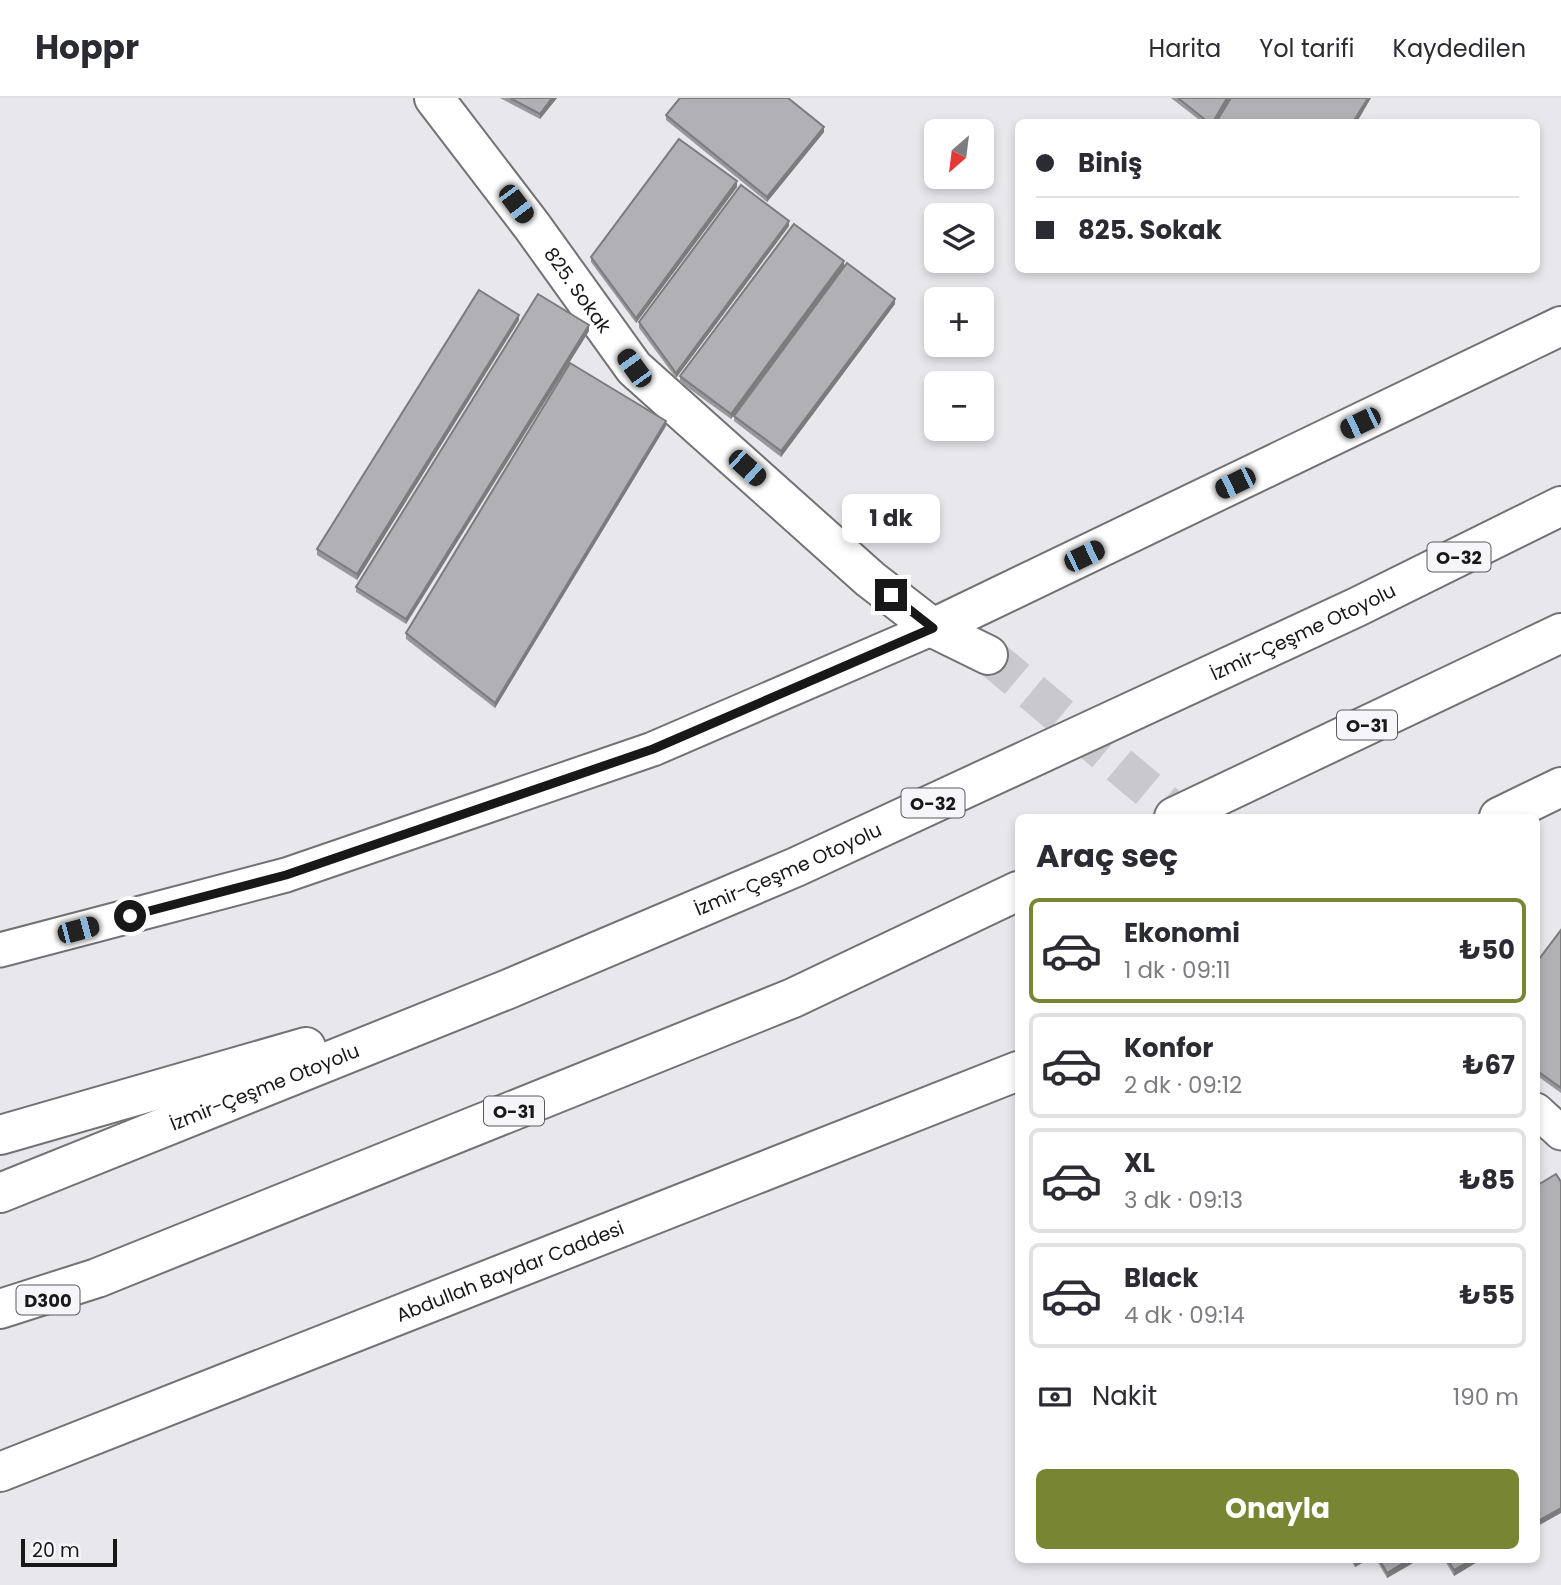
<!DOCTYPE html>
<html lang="tr">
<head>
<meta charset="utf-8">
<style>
  :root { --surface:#fff; --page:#f7f7f7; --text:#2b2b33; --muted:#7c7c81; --line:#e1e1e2; --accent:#788634 }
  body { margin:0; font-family:Poppins,sans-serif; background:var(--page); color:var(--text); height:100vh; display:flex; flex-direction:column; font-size:26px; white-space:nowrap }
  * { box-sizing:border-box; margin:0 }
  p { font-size:23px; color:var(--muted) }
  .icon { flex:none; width:38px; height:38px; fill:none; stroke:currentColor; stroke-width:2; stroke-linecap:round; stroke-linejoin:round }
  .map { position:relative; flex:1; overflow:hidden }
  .sheet { position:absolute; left:1015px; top:716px; width:525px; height:749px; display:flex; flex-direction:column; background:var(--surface); border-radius:10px; box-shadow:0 4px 10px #0003 }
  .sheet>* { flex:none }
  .top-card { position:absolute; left:1015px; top:21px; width:525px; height:154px; border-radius:10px; box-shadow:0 4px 10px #0003; display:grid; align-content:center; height:154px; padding:0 21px; background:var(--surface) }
  .needle { width:46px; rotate:208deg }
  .fabs { position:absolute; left:924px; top:21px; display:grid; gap:14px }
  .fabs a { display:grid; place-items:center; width:70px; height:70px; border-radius:10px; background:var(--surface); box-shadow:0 4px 10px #0003; font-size:35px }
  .scale { position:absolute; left:21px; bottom:18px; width:96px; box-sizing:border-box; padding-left:7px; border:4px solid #181819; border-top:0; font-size:19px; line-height:24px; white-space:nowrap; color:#181819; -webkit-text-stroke:5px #f6f5f9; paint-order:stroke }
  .end { position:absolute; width:32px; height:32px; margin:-16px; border:9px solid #181819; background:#fff; box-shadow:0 0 0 4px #fff }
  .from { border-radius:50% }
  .bubble { position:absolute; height:49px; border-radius:10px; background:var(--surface); box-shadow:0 4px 10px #0003; font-size:23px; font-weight:700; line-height:49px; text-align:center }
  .car { position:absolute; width:21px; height:42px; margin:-21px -10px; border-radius:9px; box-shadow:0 0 5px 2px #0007; background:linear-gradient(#222 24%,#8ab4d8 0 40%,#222 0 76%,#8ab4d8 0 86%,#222 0) }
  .top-card b { display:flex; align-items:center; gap:24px; height:66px; font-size:26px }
  .top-card b+b { border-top:2px solid var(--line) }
  .top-card i { width:18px; height:18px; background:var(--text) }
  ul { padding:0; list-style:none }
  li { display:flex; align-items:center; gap:21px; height:105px; margin:0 14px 10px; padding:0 7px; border:4px solid var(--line); border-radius:10px }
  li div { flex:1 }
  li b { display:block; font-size:26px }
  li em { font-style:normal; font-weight:700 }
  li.current { border-color:var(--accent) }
  li>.icon { width:63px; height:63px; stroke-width:1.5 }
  h2 { padding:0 21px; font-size:32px; line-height:84px }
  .pay { display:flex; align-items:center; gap:18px; height:77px; padding:0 21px; font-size:26px }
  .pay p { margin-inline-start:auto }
  .primary-button { display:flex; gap:14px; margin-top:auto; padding:14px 21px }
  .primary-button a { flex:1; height:80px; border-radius:10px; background:var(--accent); color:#fff; font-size:28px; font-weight:700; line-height:80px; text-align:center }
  header { display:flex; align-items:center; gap:42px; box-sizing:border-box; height:98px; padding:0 35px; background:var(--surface); border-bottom:2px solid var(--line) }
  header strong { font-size:33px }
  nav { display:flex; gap:38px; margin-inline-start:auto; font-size:24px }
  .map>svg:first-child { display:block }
</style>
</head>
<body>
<header>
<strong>Hoppr</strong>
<nav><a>Harita</a><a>Yol tarifi</a><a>Kaydedilen</a></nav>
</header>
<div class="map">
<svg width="1561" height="1487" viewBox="0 0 1561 1487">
  <rect width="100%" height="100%" fill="#e8e7ec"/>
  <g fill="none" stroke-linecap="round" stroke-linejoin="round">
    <path stroke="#c9c8cc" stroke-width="38" stroke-dasharray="38 19" stroke-linecap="butt" d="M988,557L1181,719"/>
    <g stroke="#727175" stroke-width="37">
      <g id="street">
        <path d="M0,852L286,777L653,651L933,530"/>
        <path d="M1536,1012L1561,1035"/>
      </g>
    </g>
    <g stroke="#727175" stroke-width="42">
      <g id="secondary">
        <path id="s1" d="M434,0L532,128L634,270L870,481L933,530L988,557"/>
        <path d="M933,530L1561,228"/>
        <path d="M1499,719L1561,689"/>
        <path id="s2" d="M0,1374L1018,973"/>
      </g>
    </g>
    <g stroke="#727175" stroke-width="42">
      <g id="highway">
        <path d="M1174,719L1561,535"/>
        <path d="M0,1037L306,949"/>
        <path id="s3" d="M0,1095L506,892L796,769L1357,509L1561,408"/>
        <path d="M0,1211L97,1180L793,900L1018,793"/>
      </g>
    </g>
    <use href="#street" stroke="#fff" stroke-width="33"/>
    <use href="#secondary" stroke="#fff" stroke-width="38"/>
    <use href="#highway" stroke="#fff" stroke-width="38"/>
  </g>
  <g fill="#98979b">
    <path d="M500,0H557L540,21Z"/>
    <path d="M1171,0H1230L1216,24H1202Z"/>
    <path d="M666,17L824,34L767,104L666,22Z"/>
    <path d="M737,89L636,225L591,164V159Z"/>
    <path d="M794,126L731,321L680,284V278Z"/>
    <path d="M789,128L676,280L639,230V224Z"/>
    <path d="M895,206L781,359L734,323V318Z"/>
    <path d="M519,222L357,482L317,457V451Z"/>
    <path d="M589,233L406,526L356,494V489Z"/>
    <path d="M666,328L495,610L406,541V535Z"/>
    <path d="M1561,832V995L1536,977V865Z"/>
    <path d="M1350,1461H1369L1355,1469Z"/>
    <path d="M1376,1461H1420L1387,1480Z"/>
    <path d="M1444,1461H1482L1454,1478Z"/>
  </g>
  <g fill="#7c7b7e">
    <path d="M552,0H557L540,21V16Z"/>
    <path d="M1227,0H1230L1216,24H1213Z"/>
    <path d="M1368,0H1371L1357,24H1353Z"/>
    <path d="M824,29V34L767,104V99Z"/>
    <path d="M737,83V89L636,225V220Z"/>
    <path d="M789,123V128L676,280V275Z"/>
    <path d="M844,163V169L731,321V316Z"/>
    <path d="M895,201V206L781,359V353Z"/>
    <path d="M519,217V222L357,482V476Z"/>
    <path d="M589,227V233L406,526V521Z"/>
    <path d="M666,323V328L495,610V605Z"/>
    <path d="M1561,1410V1415L1536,1429V1424Z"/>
    <path d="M1359,1461H1369L1355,1469V1463Z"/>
    <path d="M1410,1461H1420L1387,1480V1475Z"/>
    <path d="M1473,1461H1482L1454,1478V1472Z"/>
  </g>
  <g fill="#b1b0b4" stroke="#7c7b7e" stroke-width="2">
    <path d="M510,0H552L540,16Z"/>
    <path d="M680,0H788L824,29L767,99L666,17Z"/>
    <path d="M1178,0H1227L1213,24H1208Z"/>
    <path d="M1231,0H1368L1353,24H1216Z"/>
    <path d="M679,41L737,83L636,220L591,159Z"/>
    <path d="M741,87L789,123L676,275L639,224Z"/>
    <path d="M794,126L844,163L731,316L680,278Z"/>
    <path d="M847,165L895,201L781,353L734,318Z"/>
    <path d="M479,192L519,217L357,476L317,451Z"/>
    <path d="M538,196L589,227L406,521L356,489Z"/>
    <path d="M570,265L666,323L495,605L406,535Z"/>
    <path d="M1561,832V990L1536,972V865Z"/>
    <path d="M1556,1076L1561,1084V1410L1536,1424V1088Z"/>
    <path d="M1379,1461H1410L1387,1475Z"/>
    <path d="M1447,1461H1473L1454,1472Z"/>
  </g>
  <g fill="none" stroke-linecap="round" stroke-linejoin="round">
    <path stroke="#181819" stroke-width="9" d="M130,818L286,777L653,651L933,530L891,497"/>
  </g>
  <g text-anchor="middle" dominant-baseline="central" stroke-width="6" stroke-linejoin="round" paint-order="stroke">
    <g fill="#f6f5f9" stroke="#5b5a5c" stroke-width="2">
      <rect x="1427.5" y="444.5" width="63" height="29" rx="5"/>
      <rect x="1337" y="612.5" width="60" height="29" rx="5"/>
      <rect x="901.5" y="690.5" width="63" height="29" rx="5"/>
      <rect x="484" y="998.5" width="60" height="29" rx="5"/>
      <rect x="16.5" y="1187.5" width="63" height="29" rx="5"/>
    </g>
    <g font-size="18" font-weight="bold" fill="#181819">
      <text x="1459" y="459">O-32</text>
      <text x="1367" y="627">O-31</text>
      <text x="933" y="705">O-32</text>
      <text x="514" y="1013">O-31</text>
      <text x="48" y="1202">D300</text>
    </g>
    <g font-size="19" fill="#181819" stroke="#f6f5f9">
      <text stroke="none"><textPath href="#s1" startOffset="240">825. Sokak</textPath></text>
      <text stroke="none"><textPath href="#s3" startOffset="1419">İzmir-Çeşme Otoyolu</textPath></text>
      <text stroke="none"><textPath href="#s3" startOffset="852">İzmir-Çeşme Otoyolu</textPath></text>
      <text stroke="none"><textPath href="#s3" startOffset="285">İzmir-Çeşme Otoyolu</textPath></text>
      <text stroke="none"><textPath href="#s2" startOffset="548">Abdullah Baydar Caddesi</textPath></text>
    </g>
  </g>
</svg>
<div class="fabs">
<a><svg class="needle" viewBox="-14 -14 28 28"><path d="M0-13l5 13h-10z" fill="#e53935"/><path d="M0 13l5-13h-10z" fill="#7c7c81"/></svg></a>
<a><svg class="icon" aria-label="layers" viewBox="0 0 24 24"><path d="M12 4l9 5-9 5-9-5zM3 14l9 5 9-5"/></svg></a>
<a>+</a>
<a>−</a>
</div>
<div class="scale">20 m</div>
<i class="end from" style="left:130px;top:818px"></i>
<i class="end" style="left:891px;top:497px"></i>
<div class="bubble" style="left:842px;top:396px;width:98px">1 dk</div>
<i class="car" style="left:516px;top:106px;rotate:143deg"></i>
<i class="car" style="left:634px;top:270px;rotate:324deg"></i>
<i class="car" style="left:1360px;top:325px;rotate:244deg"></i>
<i class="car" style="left:747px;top:370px;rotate:132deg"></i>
<i class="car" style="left:1235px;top:385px;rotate:244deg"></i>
<i class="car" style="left:1084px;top:458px;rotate:64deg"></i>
<i class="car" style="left:78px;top:832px;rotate:75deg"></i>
<div class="top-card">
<b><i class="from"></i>Biniş</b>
<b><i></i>825. Sokak</b>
</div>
<section class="sheet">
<h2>Araç seç</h2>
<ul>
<li class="current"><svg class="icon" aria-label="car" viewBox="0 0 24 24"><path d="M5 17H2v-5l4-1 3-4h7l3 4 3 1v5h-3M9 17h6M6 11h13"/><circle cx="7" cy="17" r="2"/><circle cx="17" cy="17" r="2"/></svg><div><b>Ekonomi</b><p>1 dk · 09:11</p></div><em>₺50</em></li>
<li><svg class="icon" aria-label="car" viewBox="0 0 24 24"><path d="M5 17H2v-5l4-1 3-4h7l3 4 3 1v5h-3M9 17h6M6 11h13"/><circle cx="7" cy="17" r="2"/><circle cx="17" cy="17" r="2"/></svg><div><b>Konfor</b><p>2 dk · 09:12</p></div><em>₺67</em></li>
<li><svg class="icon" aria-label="car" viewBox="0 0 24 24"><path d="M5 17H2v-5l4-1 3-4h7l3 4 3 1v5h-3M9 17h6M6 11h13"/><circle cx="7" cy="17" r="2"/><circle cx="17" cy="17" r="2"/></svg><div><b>XL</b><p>3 dk · 09:13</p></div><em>₺85</em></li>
<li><svg class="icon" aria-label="car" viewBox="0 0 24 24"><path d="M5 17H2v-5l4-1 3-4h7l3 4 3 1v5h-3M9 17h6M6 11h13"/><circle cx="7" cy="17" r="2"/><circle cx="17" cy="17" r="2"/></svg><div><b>Black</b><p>4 dk · 09:14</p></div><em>₺55</em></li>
</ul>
<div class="pay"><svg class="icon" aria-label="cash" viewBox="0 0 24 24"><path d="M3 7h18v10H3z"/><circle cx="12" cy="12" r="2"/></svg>Nakit<p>190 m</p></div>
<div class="primary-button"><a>Onayla</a></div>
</section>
</div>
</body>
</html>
